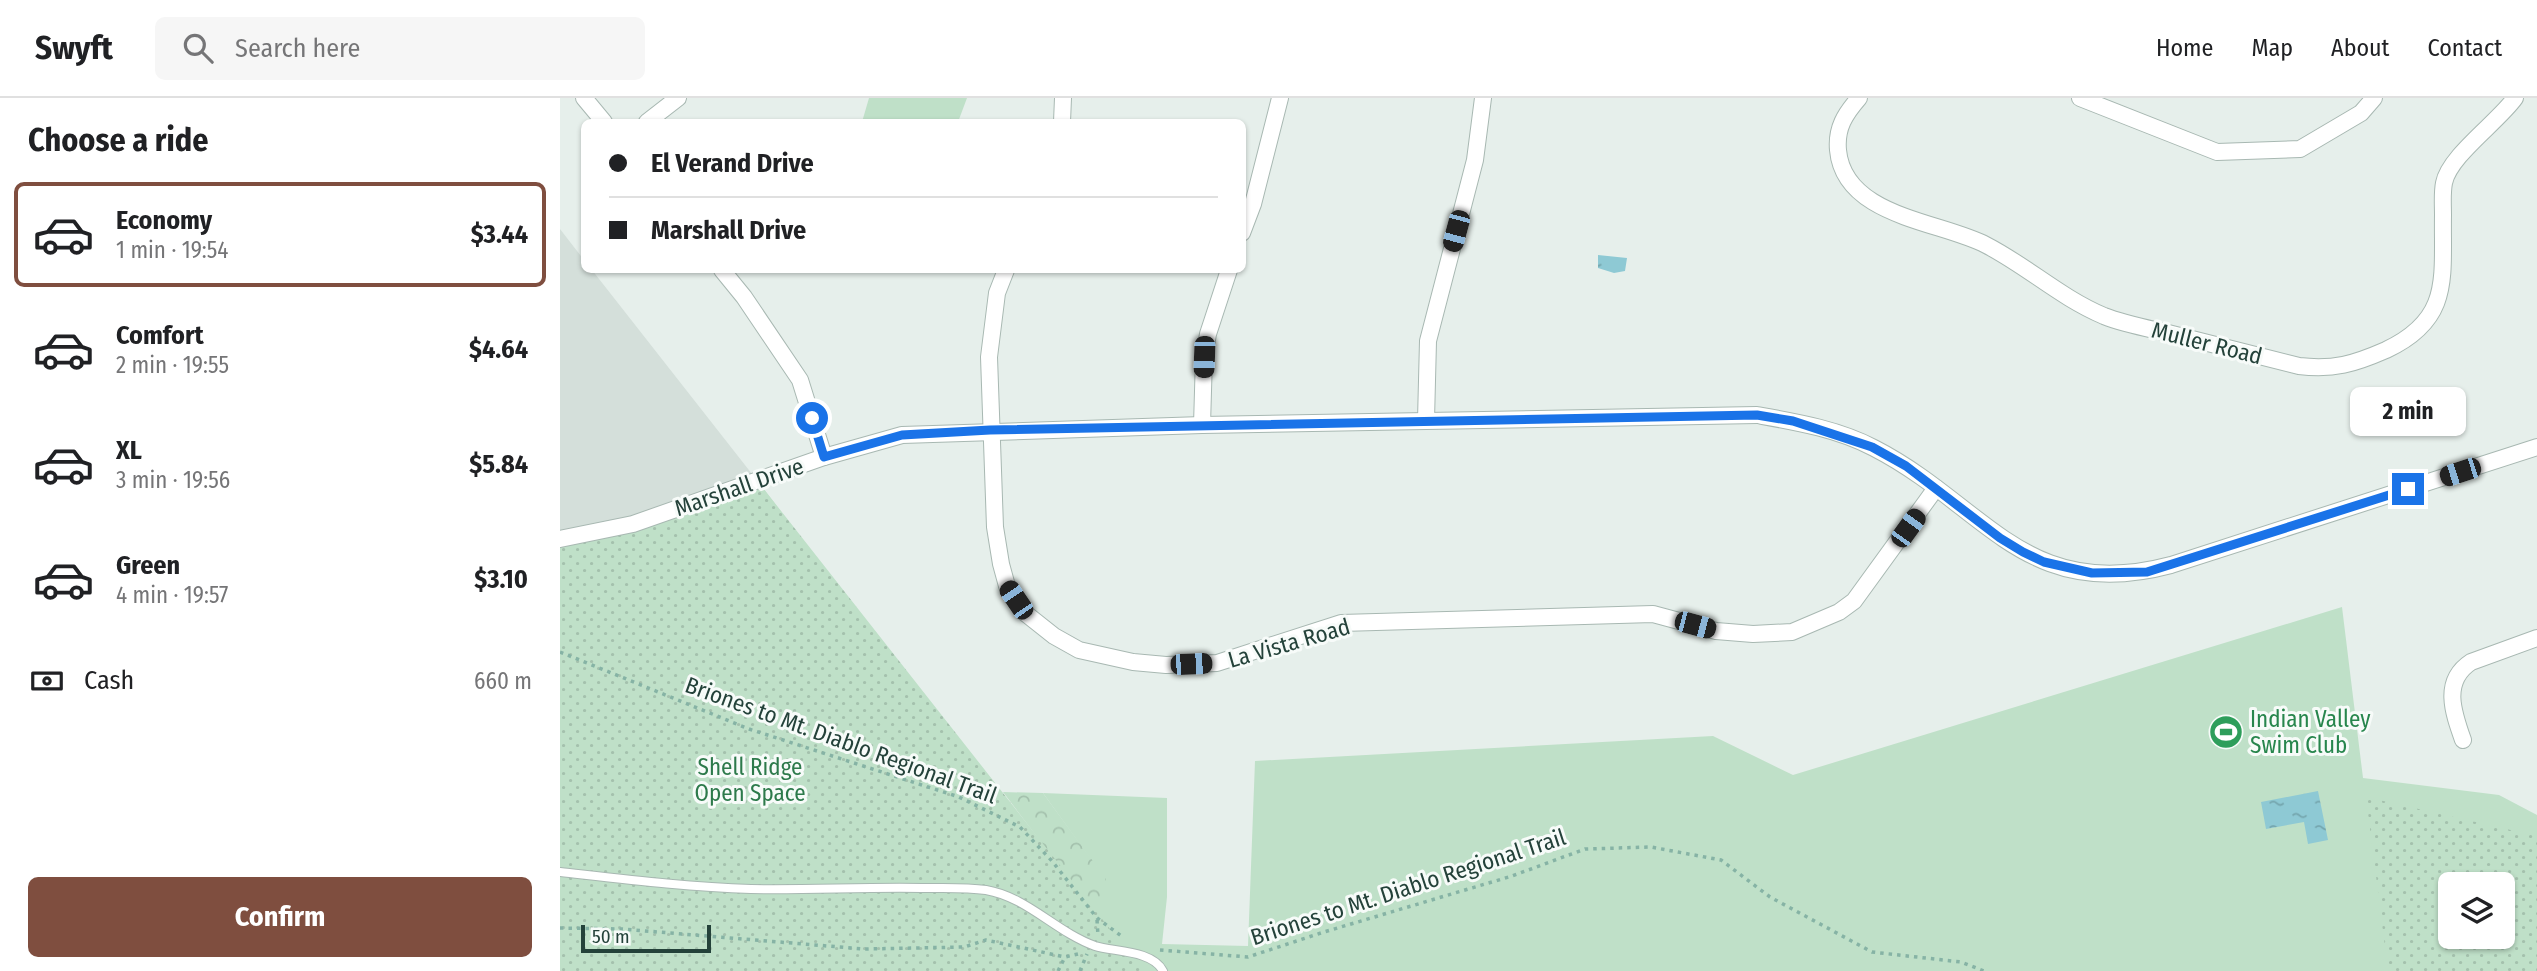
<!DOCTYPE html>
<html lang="en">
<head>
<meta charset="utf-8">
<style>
  :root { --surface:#fff; --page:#f6f6f6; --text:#202124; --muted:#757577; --line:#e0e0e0; --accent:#7f4e3f }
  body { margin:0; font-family:"Fira Sans Condensed",sans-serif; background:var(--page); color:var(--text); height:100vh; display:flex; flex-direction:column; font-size:26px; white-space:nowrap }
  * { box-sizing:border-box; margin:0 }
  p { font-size:23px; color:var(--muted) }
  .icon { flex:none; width:38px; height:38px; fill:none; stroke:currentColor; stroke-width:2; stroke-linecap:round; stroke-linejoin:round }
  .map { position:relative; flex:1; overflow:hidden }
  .drawer { display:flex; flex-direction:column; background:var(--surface); width:560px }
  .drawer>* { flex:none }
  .guide { position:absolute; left:21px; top:21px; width:665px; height:154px; border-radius:10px; box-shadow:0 2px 5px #0004; display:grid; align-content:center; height:154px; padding:0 28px; background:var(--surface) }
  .tools { position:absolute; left:1878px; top:774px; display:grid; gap:14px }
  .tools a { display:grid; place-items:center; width:77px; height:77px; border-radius:10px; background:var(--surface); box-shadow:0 2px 5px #0004; font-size:35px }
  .scale { position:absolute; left:21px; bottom:18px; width:130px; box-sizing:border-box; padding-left:7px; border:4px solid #24423a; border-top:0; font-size:19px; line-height:24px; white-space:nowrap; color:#24423a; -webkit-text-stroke:5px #f7fbf9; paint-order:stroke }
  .end { position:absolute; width:32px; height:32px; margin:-16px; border:9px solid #1a73e8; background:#fff; box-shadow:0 0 0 4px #fff }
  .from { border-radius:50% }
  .bubble { position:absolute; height:49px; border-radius:10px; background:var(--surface); box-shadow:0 2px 5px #0004; font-size:23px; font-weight:700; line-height:49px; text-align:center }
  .car { position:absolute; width:21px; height:42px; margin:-21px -10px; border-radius:9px; box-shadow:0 0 5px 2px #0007; background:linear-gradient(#222 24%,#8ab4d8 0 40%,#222 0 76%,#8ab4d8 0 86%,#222 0) }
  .guide b { display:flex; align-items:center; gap:24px; height:66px; font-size:26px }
  .guide b+b { border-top:2px solid var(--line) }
  .guide i { width:18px; height:18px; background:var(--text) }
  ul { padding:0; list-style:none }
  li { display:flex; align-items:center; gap:21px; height:105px; margin:0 14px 10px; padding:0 14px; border:4px solid transparent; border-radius:10px }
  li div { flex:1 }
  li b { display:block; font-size:26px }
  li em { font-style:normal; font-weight:700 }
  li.active { border-color:var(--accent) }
  li>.icon { width:63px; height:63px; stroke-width:1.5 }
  h2 { padding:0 28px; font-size:32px; line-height:84px }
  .pay { display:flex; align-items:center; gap:18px; height:77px; padding:0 28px; font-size:26px }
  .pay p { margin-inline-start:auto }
  .cta { display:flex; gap:14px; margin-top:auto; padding:14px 28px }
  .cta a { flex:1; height:80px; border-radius:10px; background:var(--accent); color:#fff; font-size:28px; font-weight:700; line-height:80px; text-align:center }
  header { display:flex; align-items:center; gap:42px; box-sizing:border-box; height:98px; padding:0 35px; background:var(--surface); border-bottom:2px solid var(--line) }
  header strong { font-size:33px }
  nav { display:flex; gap:38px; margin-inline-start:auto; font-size:24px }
  .search { width:490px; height:63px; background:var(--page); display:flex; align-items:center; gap:18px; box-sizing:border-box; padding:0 24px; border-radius:10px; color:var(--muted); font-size:26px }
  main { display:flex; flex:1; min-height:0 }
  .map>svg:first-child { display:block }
</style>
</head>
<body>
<header>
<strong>Swyft</strong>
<div class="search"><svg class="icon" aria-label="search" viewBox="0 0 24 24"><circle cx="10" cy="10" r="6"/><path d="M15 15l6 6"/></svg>Search here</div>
<nav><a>Home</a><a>Map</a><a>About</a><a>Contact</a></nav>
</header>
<main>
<section class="drawer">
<h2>Choose a ride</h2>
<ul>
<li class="active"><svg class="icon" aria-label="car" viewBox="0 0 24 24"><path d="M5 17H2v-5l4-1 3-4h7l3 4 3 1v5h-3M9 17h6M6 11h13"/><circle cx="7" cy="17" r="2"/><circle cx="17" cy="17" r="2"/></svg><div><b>Economy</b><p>1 min · 19:54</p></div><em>$3.44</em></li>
<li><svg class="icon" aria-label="car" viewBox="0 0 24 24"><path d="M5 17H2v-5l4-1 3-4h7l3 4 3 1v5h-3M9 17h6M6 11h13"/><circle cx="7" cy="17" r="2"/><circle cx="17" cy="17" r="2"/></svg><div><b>Comfort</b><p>2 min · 19:55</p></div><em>$4.64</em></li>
<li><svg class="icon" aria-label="car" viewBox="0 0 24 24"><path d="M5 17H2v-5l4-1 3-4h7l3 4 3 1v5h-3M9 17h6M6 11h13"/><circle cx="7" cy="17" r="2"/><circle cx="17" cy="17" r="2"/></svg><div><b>XL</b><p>3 min · 19:56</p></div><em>$5.84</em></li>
<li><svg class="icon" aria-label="car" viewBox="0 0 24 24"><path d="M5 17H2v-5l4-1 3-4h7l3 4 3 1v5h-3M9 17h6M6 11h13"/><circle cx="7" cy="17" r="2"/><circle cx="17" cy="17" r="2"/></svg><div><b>Green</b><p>4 min · 19:57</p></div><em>$3.10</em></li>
</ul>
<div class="pay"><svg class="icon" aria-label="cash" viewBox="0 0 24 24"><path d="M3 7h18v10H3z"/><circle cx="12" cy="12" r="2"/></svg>Cash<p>660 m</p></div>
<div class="cta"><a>Confirm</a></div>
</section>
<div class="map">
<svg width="1977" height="873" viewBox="0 0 1977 873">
  <defs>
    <pattern id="forest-crowns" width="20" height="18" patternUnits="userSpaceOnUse" patternTransform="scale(1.75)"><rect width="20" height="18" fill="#bfe0c8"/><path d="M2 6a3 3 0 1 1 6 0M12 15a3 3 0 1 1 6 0" fill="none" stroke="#a4c1ad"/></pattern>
    <pattern id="park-dots" width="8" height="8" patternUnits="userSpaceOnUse" patternTransform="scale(1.75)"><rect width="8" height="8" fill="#bfe0c8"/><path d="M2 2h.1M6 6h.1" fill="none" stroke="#a4c1ad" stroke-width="1.8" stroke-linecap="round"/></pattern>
    <pattern id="water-ripples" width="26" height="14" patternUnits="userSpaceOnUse" patternTransform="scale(1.75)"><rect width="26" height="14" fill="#8ec9d4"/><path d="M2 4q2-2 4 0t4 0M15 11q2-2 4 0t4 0" fill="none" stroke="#74a5ad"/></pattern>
  </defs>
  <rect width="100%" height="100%" fill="#e6efeb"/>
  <path fill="#d4dfda" d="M0,131L24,162V172H32L203,390L73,426L0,441Z"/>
  <g fill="#bfe0c8" fill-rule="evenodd">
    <path d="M309,0H407L398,24H302Z"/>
    <path d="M203,390L460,729L545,781L483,695L607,700V799L602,846L688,848L695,663L1153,638L1233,677L1782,509L1803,680L1939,697L1977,717V873H0L73,426ZM1890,786H1942V838H1890Z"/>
  </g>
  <path fill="url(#forest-crowns)" d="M443,694L483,695L546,781L537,818Z"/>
  <g fill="url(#park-dots)" fill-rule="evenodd">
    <path d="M203,390L583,873H0V441L73,426Z"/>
    <path d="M1806,699L1977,738V873H1828ZM1890,786H1942V838H1890Z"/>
  </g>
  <g fill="url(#water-ripples)">
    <path d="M1038,157L1067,160L1065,173L1054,175L1038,170Z"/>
    <path d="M1758,693L1768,742L1748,746L1744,724L1706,731L1701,704Z"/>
  </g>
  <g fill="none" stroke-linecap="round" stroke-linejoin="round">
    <g stroke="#a8b8b2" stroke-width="10">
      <path id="service" d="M0,774C63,781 128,789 191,791C248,792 305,789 362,790C383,790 405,789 426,792C467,799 496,834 535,848C554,854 592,852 603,873"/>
    </g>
    <g stroke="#a8b8b2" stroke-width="18">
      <g id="minor">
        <path d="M24,0L44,24"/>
        <path d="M1299,0C1285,16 1276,30 1278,52C1284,119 1380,123 1426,147C1467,168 1501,200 1544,218C1567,227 1592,231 1616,237C1657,247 1698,258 1739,268C1774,272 1794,266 1826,252C1892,221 1882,180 1883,117C1883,107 1882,95 1884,85C1889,58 1938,24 1955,0"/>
        <path d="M1520,0L1657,54L1740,51L1801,15L1814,0"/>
        <path d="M87,24L118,0"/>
        <path d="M502,24L503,0"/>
        <path d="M682,135L693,106L720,0"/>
        <path d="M162,172L184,199L240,282L264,359"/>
        <path d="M446,172L437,195L429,259L435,429L441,466L447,488L465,515L494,538L519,552L573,564L606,567L657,565L781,525L1093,516L1156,533L1193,536L1232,534L1279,514L1294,503L1376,390"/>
        <path d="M866,322L868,243L915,62L923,0"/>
        <path d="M642,327L644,259L648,236L669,172"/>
        <path d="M0,441L73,426L264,359L342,337L642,327L1197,317C1236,324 1278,331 1314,350C1425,407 1465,506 1611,467L1977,349"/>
        <path d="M1903,642C1893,614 1882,583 1911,564L1977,540"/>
      </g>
    </g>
    <g stroke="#86b3a5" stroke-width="3.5" stroke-dasharray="3.5 5" stroke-linecap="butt">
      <path d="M0,554L189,631L399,699L460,729L492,763L537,820L564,840"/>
      <path d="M537,822L538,838"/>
      <path d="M0,830L62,831L304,851L404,849L426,842L505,859"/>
      <path d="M600,852L688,859L764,834L952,778L1025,751L1091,749L1161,762L1210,799L1312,854L1401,864L1424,873"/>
      <path d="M498,873L505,859L522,855"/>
      <path d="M520,873L527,856"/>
    </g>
    <use href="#service" stroke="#fff" stroke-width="8"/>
    <use href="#minor" stroke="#fff" stroke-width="16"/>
  </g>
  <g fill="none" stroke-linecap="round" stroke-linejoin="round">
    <path stroke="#1a73e8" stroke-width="9" d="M252,320L264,359L342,337L430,332L1197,317L1233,323L1312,349L1346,368L1440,440L1463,454L1484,464L1532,475L1587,474L1848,391"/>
  </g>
  <defs>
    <g id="stadium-disc" transform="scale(1.75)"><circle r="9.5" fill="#2e9e5b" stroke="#f7fbf9"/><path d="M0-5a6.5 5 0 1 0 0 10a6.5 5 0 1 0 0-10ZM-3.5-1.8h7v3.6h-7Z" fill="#fff"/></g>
  </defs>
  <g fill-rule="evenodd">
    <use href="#stadium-disc" x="1666" y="634"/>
  </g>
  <g text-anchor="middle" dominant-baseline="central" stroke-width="6" stroke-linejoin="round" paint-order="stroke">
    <g font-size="23" fill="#24423a" stroke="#f7fbf9">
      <text transform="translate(1647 245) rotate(14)">Muller Road</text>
      <text transform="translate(179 389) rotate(-19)">Marshall Drive</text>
      <text transform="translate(729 545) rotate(-16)">La Vista Road</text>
      <text transform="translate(281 642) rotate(20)">Briones to Mt. Diablo Regional Trail</text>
      <text transform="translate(848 789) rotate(-18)">Briones to Mt. Diablo Regional Trail</text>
    </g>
    <g font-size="23" fill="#27864d" stroke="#f7fbf9" text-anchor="start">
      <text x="1690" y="621">Indian Valley<tspan x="1690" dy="26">Swim Club</tspan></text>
    </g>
    <g font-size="23" fill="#2d7a4b" stroke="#f7fbf9">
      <text x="190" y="669">Shell Ridge<tspan x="190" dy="26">Open Space</tspan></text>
    </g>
  </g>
</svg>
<div class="tools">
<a><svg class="icon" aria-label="layers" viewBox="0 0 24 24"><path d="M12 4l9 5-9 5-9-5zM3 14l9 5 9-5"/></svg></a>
</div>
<div class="scale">50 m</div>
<i class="end from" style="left:252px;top:320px"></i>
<i class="end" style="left:1848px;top:391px"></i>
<div class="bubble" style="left:1790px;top:289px;width:116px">2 min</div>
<i class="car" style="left:896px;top:133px;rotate:195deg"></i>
<i class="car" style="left:644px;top:259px;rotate:182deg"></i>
<i class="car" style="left:1900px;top:374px;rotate:252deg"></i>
<i class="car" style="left:1348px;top:430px;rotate:36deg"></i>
<i class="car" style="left:456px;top:502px;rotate:326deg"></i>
<i class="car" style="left:1135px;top:527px;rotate:105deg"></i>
<i class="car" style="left:631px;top:566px;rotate:88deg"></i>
<div class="guide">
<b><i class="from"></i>El Verand Drive</b>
<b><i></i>Marshall Drive</b>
</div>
</div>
</main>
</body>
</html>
